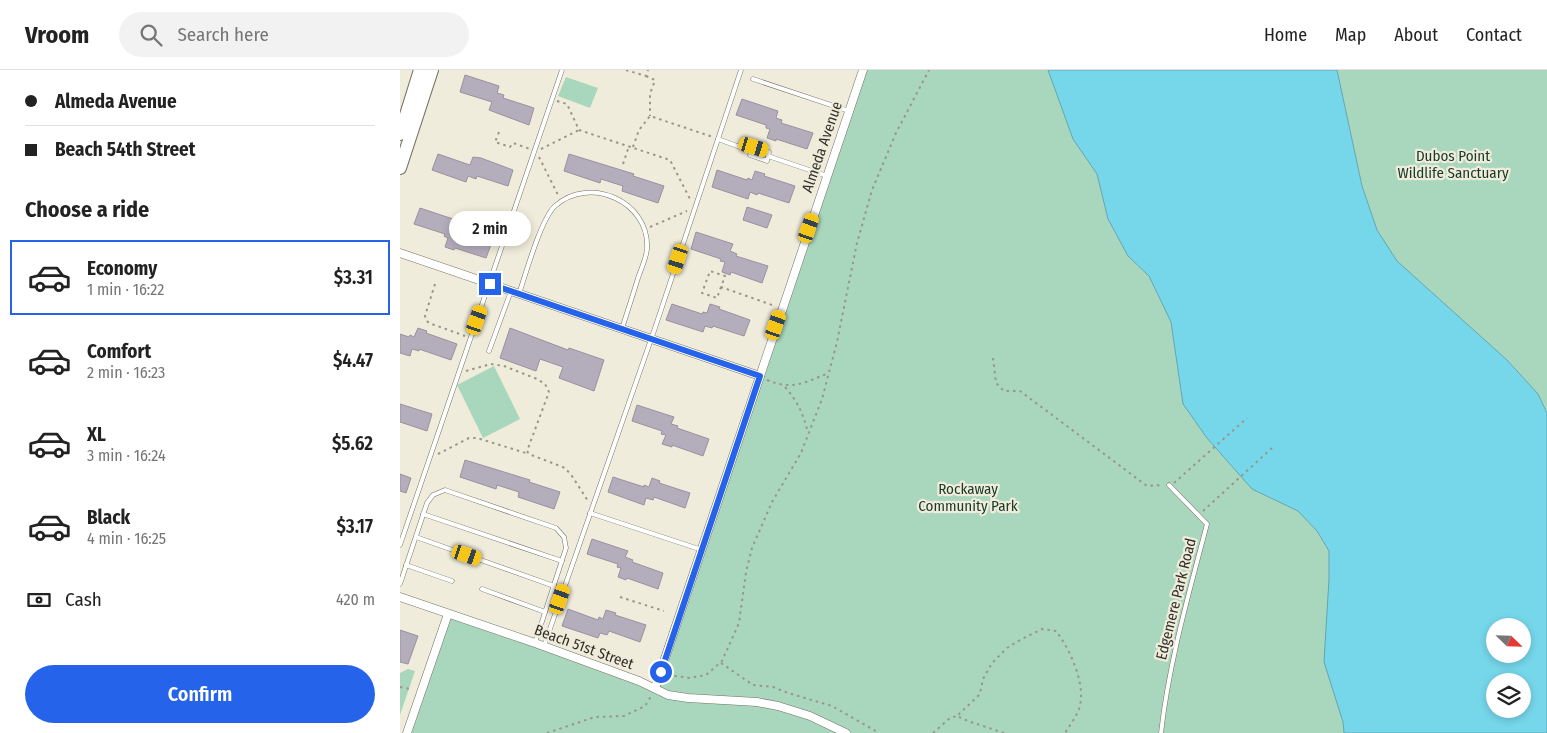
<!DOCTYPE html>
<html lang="en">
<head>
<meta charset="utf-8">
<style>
  :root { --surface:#fff; --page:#f2f2f2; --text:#222; --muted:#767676; --line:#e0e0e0; --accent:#2563eb }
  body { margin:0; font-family:"Fira Sans Condensed",sans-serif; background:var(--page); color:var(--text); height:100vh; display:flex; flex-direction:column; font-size:19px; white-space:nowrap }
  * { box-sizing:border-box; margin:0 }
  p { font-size:16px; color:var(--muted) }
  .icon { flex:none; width:28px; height:28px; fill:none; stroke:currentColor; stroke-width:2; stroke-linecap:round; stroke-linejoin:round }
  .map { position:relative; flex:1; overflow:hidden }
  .side { display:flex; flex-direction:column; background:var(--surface); width:400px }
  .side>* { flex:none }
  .banner { display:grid; align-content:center; height:110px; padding:0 25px; background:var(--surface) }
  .needle { width:32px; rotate:113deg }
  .tools { position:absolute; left:1086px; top:548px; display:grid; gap:10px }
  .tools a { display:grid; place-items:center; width:45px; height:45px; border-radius:50%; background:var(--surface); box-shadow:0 2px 8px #0003; font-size:25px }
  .end { position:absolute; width:22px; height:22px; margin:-11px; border:6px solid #2563eb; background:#fff; box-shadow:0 0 0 2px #fff }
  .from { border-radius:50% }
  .bubble { position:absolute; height:35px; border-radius:18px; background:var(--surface); box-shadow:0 2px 8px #0003; font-size:16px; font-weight:600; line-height:35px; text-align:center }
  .car { position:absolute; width:15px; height:30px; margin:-15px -8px; border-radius:6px; box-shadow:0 0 4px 1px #0007; background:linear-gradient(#f5c518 24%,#345 0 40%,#f5c518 0 76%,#345 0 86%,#f5c518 0) }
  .banner b { display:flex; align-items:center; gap:18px; height:48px; font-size:19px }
  .banner b+b { border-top:1px solid var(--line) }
  .banner i { width:12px; height:12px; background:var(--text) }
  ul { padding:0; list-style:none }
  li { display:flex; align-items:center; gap:15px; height:75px; margin:0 10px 8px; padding:0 15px; border:2px solid transparent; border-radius:0px }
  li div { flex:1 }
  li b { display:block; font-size:19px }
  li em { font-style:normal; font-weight:600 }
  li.active { border-color:var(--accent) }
  li>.icon { width:45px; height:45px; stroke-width:1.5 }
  h2 { padding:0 25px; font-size:22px; line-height:60px }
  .pay { display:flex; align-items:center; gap:12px; height:55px; padding:0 25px; font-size:19px }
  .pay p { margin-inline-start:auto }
  .action { display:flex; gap:10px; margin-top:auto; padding:10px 25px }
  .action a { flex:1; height:58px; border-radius:30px; background:var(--accent); color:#fff; font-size:20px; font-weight:600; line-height:58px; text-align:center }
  header { display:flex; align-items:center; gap:30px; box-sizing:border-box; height:70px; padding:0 25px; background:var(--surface); border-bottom:1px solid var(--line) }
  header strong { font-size:24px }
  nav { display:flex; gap:28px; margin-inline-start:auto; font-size:18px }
  .search { width:350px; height:45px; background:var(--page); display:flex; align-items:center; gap:12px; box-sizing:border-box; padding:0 18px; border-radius:28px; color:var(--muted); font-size:19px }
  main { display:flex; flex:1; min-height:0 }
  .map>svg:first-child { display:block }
</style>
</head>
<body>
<header>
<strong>Vroom</strong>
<div class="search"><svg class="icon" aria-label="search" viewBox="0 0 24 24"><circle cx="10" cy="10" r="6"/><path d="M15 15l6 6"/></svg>Search here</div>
<nav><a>Home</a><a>Map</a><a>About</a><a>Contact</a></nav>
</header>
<main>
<section class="side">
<div class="banner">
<b><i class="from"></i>Almeda Avenue</b>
<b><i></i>Beach 54th Street</b>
</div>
<h2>Choose a ride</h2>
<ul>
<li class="active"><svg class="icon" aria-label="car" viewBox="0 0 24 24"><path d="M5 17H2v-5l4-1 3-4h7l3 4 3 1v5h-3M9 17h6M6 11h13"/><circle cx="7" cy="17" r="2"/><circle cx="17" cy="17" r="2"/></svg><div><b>Economy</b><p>1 min · 16:22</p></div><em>$3.31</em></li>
<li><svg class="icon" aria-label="car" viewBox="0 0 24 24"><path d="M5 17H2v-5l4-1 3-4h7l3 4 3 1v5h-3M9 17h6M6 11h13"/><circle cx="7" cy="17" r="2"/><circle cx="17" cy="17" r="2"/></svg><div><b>Comfort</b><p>2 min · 16:23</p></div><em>$4.47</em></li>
<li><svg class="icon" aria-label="car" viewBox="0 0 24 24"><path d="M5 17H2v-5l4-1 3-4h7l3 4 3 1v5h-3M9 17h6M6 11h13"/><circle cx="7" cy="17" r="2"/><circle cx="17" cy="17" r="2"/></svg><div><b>XL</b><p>3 min · 16:24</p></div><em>$5.62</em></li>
<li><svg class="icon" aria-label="car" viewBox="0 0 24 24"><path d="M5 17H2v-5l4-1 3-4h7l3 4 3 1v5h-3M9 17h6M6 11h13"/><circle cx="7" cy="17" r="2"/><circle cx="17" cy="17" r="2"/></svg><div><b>Black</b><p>4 min · 16:25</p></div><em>$3.17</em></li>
</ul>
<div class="pay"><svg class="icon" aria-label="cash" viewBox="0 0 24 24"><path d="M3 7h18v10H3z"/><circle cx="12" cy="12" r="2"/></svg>Cash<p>420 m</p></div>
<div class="action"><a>Confirm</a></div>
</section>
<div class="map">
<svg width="1147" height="663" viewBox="0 0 1147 663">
  <rect width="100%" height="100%" fill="#f0ecdb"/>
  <g fill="#a9d7bd">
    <path d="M463,0H648L673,69L697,104L708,149L728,186L749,206L771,252L783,334L807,368L852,419L898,441L917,461L929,481V509L944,663H7L48,544L255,618Z"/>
    <path d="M937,0H1147V343L1138,324L1107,290L997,191L977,160L962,116Z"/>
    <path d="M166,7L198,18L190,38L158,26Z"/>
    <path d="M94,296L120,349L83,368L57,315Z"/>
    <path d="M8,599L15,601L0,645V603Z"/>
  </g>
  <path fill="#76d7eb" stroke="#62a5b1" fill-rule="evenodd" d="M648,0H937L962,116L977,160L997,191L1107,290L1138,324L1147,343V663H944L943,652L924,592L929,509V481L917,461L898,441L852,419L807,368L783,334L771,252L749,206L728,186L708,149L697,104L673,69ZM1095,556H1122V584H1095ZM1095,611H1122V639H1095Z"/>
  <g fill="#b4adbc" stroke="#9892a0">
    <path d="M65,5L99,16L97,23L104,25L103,28L134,38L129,55L89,40L92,32L60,22Z"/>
    <path d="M342,29L378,41L376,48L382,50L381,53L413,63L407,79L376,69V71L367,68L370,59L366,58V55L336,45Z"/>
    <path d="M38,84L70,95L73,87L81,88L113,100L108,116L77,106L76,109L68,106L66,112L32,100Z"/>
    <path d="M169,84L234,104L233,106L264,116L258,133L222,121L223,116L201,109L200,113L164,101Z"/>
    <path d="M317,100L347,110L348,108L352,110L355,101L365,104L364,106L395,116L389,133L358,123L357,125L350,122L348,129L312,117Z"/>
    <path d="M347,137L372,145L367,158L343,150Z"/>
    <path d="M20,138L56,150L54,157L92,172L86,188L55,178L54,180L45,177L48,168L44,166L45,164L14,154Z"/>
    <path d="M296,162L333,174L330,181L337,184L336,186L368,196L362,213L331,202L330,205L322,202L325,192L320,191L321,189L291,179Z"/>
    <path d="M272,234L302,244L303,242L307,243L310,234L320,237L319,239L350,250L344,266L313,256L312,258L305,256L303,262L266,250Z"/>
    <path d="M18,258L27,261L26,263L57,274L51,290L19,279V281L12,279L10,286L0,283V264L9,267L10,265L14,267Z"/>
    <path d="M110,258L168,280L169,278L204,290L194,321L159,308L163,297L140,289L136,301L100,288Z"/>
    <path d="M0,334L32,344L27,361L0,352Z"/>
    <path d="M237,335L274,347L271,354L278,356L277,358L309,369L303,386L272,375V377L262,374L266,365L261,364L262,361L232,351Z"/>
    <path d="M65,390L130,410L129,412L160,422L154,439L118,427L119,422L97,415L96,419L60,407Z"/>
    <path d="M0,404L11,408L6,423L0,421Z"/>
    <path d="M213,407L244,417V415L249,417L252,408L260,411L259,413L290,423L285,438L254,427L253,430L246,428L244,435L208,422Z"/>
    <path d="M192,469L228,481L225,487L233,490L232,492L263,503L258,519L227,508L226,510L218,507L221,498L217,497L218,494L187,484Z"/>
    <path d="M168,539L198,550L199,547L203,549L206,540L216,543L215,545L246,555L240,572L209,561L207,565L200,563L198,568L162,556Z"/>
    <path d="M0,560L18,566L8,594L0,592Z"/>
  </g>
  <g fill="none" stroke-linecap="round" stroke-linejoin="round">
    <g stroke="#747062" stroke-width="5">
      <g id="lane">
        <path d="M353,9L449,41"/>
        <path d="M318,69L351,81"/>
        <path d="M354,77L369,82L367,91L350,85Z"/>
        <path d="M368,86L427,106"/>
        <path d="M119,224C126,203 141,149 155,136C189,105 250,131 247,179C246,189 241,199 238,208C233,225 227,242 222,259"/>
        <path d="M89,281L111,221"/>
        <path d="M190,443L302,480"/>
        <path d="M23,444L162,491"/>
        <path d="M16,467L154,516"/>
        <path d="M0,475L162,0"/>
        <path d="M6,495L52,511"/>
        <path d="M0,514L27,433L33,425L45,420L156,458L164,467L166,478L135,573"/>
        <path d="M82,519L145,542"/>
        <path d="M144,576L255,258L341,0"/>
        <path d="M761,663C769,592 789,523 807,454L769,415"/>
      </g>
    </g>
    <g stroke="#747062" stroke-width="9">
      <g id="street">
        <path d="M0,183L360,306"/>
        <path d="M0,527L135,573L239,611L268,625L288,628L357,632L378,636L410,646L446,663"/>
        <path d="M255,618L463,0"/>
        <path d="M7,663L48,544"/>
      </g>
    </g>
    <g stroke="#747062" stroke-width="14">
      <g id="primary">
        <path d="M0,64L20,0"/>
        <path d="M0,98L32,0"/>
      </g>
    </g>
    <g stroke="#99968a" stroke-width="2" stroke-dasharray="2.5 4" stroke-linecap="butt">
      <path d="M226,0L246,6L248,0"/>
      <path d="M246,6L255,10L250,24V46"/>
      <path d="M157,31L167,34L179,60L270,90L290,129"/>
      <path d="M99,62L95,72L110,77L113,73L130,79"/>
      <path d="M233,77L239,60L250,46L313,67"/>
      <path d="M141,79L179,60"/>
      <path d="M139,87L159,127"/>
      <path d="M223,94L229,76"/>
      <path d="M250,157L287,141"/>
      <path d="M35,214L25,246L26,250L29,253L65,266"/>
      <path d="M321,217L317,228L302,223L310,201L325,206L321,217L375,236"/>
      <path d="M593,288L596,313L604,321H620L747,416L762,415"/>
      <path d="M66,301L91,294L104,296L137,309L145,314L149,322L127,381L129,384L165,398L172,406L188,431"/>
      <path d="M367,310C393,321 405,312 429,303"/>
      <path d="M385,317C398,332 403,343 408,363"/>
      <path d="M38,384L69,368H77L129,384"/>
      <path d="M774,413L847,348"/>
      <path d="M803,441L873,377"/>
      <path d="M220,527L264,541"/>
      <path d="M321,593L353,615L373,617L388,623L432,636L479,663"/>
      <path d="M268,605L290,608L306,605L322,591L339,553L346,502L352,478L372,432L401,383L422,329L437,272L457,173L472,120L496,63L529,0"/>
      <path d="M0,617L10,619"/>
      <path d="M147,663L195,647L224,646L245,636L252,625"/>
      <path d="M533,663L550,648L557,646"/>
      <path d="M604,663L568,651L557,646L580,624L583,609L592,593L607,578L620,570L642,559L656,561C670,579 687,616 679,639C676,647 670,655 665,663"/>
    </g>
    <use href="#lane" stroke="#fff" stroke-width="4"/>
    <use href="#street" stroke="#fff" stroke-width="8"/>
    <use href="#primary" stroke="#fff" stroke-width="12"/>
  </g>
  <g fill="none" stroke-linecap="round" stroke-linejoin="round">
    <path stroke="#2563eb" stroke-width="6" d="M90,214L360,306L261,602"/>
  </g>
  <g text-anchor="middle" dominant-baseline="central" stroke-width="4.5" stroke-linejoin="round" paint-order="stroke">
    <g font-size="15" fill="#32302a" stroke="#f0ecdb">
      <text transform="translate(422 77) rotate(-71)">Almeda Avenue</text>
      <text transform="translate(776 529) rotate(-76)">Edgemere Park Road</text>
      <text transform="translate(184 577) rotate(20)">Beach 51st Street</text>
    </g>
    <g font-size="15" fill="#183a29" stroke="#f0ecdb">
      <text x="1053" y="86">Dubos Point<tspan x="1053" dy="17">Wildlife Sanctuary</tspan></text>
      <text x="568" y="419">Rockaway<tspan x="568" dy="17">Community Park</tspan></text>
    </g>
  </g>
</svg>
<div class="tools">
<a><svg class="needle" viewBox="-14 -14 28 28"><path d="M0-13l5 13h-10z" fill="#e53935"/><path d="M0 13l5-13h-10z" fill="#767676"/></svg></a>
<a><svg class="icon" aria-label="layers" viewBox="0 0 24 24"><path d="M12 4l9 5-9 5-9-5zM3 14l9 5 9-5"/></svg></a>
</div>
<i class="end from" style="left:261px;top:602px"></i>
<i class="end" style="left:90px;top:214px"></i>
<div class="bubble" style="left:49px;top:141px;width:82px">2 min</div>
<i class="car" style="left:354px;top:77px;rotate:107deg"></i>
<i class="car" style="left:409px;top:158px;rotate:19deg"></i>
<i class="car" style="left:278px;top:189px;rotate:198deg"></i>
<i class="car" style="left:77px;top:250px;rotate:19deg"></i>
<i class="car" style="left:376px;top:255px;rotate:19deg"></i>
<i class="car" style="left:67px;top:485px;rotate:109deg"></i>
<i class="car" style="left:160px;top:529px;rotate:19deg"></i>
</div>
</main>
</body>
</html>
